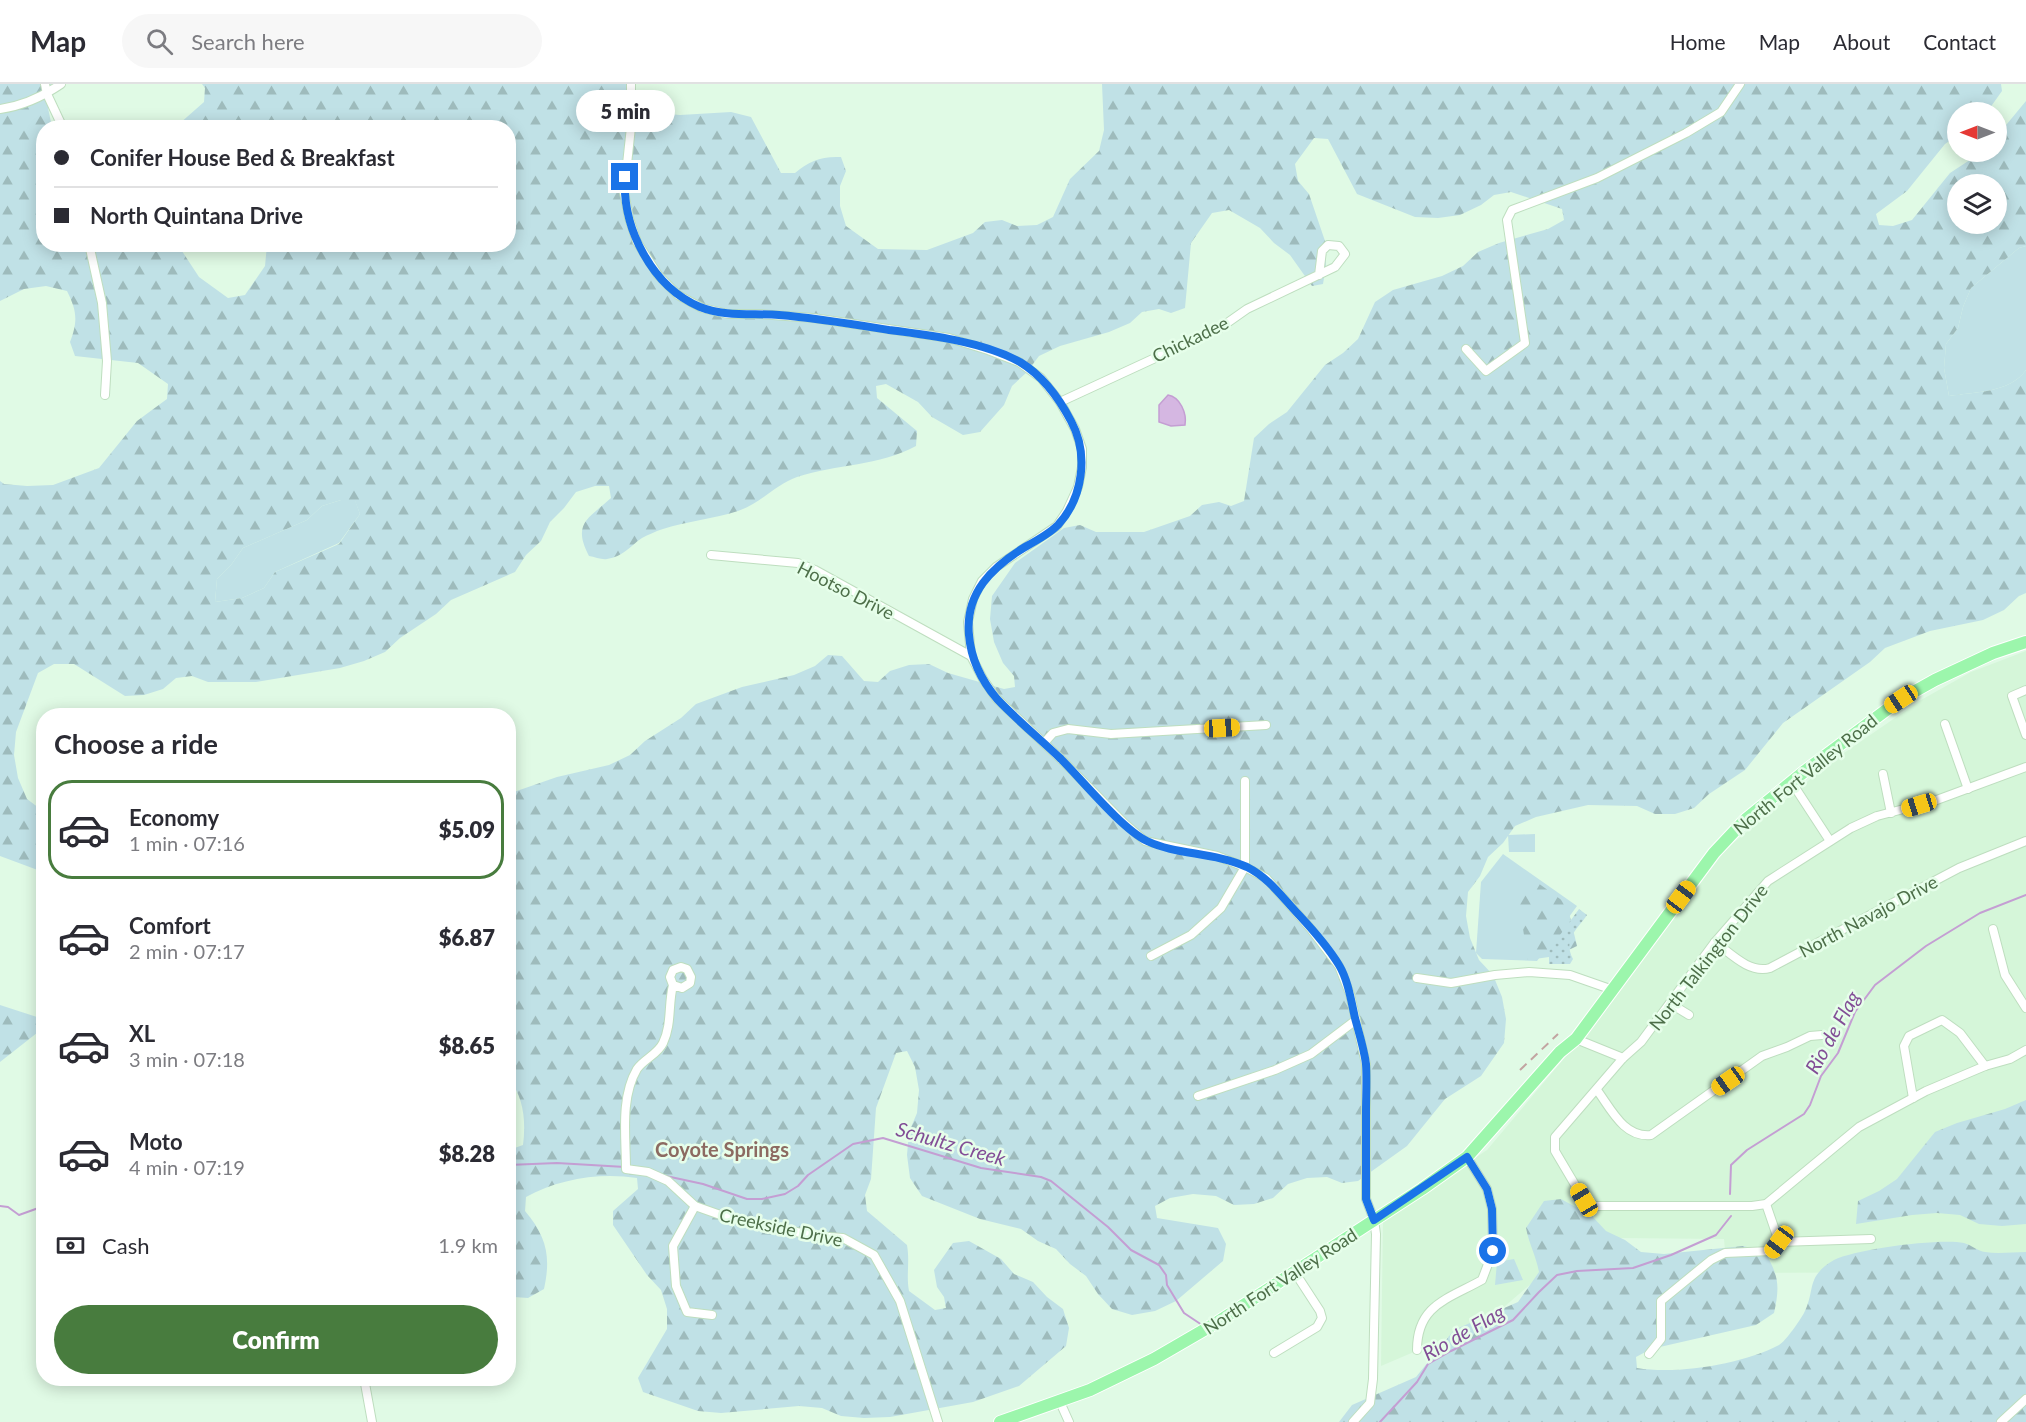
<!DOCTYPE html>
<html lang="en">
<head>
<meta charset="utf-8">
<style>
  :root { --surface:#fff; --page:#f7f7f7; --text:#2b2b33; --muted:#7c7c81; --line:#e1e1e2; --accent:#487c3e }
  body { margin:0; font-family:Lato,sans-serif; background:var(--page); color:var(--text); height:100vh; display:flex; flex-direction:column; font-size:22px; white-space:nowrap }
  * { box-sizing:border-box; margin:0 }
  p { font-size:20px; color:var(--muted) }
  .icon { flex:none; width:33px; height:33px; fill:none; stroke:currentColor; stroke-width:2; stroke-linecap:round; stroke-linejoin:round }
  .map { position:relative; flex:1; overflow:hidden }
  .sheet { position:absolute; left:36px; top:624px; width:480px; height:678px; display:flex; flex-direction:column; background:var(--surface); border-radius:24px; box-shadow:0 3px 15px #0003 }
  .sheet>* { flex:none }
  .banner { position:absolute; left:36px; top:36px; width:480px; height:132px; border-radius:24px; box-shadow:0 3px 15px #0003; display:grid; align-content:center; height:132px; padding:0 18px; background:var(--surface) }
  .needle { width:39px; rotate:270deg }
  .buttons { position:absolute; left:1947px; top:18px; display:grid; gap:12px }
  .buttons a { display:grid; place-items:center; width:60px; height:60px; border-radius:50%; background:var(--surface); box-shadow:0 3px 15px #0003; font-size:30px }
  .end { position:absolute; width:27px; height:27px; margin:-14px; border:8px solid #1a73e8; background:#fff; box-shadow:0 0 0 3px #fff }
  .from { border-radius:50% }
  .bubble { position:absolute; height:42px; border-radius:21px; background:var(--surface); box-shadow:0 3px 15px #0003; font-size:20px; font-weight:800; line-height:42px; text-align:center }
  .car { position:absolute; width:18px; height:36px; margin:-18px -9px; border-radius:8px; box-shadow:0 0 4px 2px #0007; background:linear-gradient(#f5c518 24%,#345 0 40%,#f5c518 0 76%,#345 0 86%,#f5c518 0) }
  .banner b { display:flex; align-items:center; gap:21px; height:57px; font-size:22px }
  .banner b+b { border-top:2px solid var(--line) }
  .banner i { width:15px; height:15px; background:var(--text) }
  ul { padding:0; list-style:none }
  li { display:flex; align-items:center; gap:18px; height:99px; margin:0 12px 9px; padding:0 6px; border:3px solid transparent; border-radius:24px }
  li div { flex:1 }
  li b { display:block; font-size:22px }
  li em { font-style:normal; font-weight:800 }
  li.active { border-color:var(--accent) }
  li>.icon { width:54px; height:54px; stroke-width:1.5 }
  h2 { padding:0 18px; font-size:27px; line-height:72px }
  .pay { display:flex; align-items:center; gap:15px; height:66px; padding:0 18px; font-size:22px }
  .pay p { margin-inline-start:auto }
  .button { display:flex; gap:12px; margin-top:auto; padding:12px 18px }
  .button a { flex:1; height:69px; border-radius:36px; background:var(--accent); color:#fff; font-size:24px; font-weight:800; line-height:69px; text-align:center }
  header { display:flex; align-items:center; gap:36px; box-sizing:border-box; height:84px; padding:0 30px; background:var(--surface); border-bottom:2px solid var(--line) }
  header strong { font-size:28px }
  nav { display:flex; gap:33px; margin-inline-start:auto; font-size:21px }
  .search { width:420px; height:54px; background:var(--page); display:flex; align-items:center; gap:15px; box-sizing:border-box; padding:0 21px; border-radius:33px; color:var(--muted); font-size:22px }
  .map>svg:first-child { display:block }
</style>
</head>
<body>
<header>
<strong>Map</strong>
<div class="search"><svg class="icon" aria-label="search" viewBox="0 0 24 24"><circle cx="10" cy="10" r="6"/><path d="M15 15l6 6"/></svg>Search here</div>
<nav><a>Home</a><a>Map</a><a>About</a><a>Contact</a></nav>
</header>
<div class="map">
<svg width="2026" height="1338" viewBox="0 0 2026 1338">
  <defs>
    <pattern id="forest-firs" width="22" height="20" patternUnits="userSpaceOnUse" patternTransform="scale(1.5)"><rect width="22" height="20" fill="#c0e1e6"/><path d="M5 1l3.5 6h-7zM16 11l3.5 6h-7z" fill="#9ebbbc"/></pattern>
    <pattern id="park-dots" width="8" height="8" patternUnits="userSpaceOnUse" patternTransform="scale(1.5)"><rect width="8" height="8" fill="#c0e1e6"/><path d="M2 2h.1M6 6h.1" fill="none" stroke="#9ebbbc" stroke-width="1.8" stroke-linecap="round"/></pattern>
  </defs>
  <rect width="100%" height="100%" fill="#e0fae5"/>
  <path fill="#d5f6d9" d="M2026,567V1188L1727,1189L1724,1155L1616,1154L1555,1179L1489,1236L1381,1282L1383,1136L1487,1066L1605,926L1726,765L1831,678L1921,616L1971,588Z"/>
  <g fill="#c0e1e6">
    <path d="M2026,162V286C2010,309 1974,308 1949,312L1944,284L1946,260L1958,244L1963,223L1971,204L2019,164Z"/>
    <path d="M341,416H355L360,430L339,459L275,488L264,504L242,514L215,518L217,495L231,481L243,464L307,436L322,422Z"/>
    <path d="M1535,750V768H1509L1508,751Z"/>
    <path d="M1503,770L1577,822L1537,877L1482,875L1476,869L1481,798Z"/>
  </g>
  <g fill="url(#forest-firs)" fill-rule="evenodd">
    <path d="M0,0H51L48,24L52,43L44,44V160L178,161L199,193L228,214L245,211L265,182L267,161L508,160V44L179,43V40L204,18L205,4L202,0H626L628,8L657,29L680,31L731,28L751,33L781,89H795C809,77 821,72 841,73L846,87L840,102V122L846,142L878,165L927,166L973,149L985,138L1002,136L1017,142L1037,141L1053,133L1070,95L1099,67L1104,46L1102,0H2001L2002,7L1987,28H1958L1957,52L1945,60L1907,107L1876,130L1879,141L1893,142L1912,136L1950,89L1982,68H1996L1997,52L2026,17V162L2019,164L1971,204L1963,223L1958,244L1946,260L1944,284L1949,312C1974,308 2010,309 2026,286V509L2019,512L2004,526L1983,536L1930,547L1885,564L1870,578L1783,639L1745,686L1709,710L1694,724L1675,730H1655L1637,722L1588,721L1536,733L1515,742L1503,759L1488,773L1480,792L1468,808L1466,832L1470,854L1479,876L1493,891L1502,913L1506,935L1504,959L1481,992L1445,1015L1407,1062L1358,1097L1342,1099L1327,1093L1307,1094L1288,1100L1273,1114L1254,1120L1234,1121L1216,1112L1193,1110L1170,1114L1155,1122L1157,1134L1218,1144L1226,1160L1223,1177L1176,1217L1155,1227L1132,1231L1112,1225L1098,1210L1086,1192L1070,1180L1056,1165L1038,1157L1021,1145L980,1135L922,1112L910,1094L907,1071L909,1048L917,1029L919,1006L915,983L907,967L896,969L876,1024L871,1095L865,1111L867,1127L907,1161C910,1178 906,1191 909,1207L935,1226L946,1224L944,1213L937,1203L934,1186L953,1159L969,1157L1001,1175L1014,1190L1033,1198L1047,1213L1063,1225L1069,1244L1066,1262L1019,1302L973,1318L890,1333L864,1334L841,1332L822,1324L799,1322L721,1329L698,1327L643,1308L638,1294L667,1245V1225L661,1206L647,1191L613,1141V1127L638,1105L637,1094C600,1088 558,1095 526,1113L525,1127C547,1153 551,1173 544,1205L528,1214L514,1213L509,1200L512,1188L508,1177L509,1066L523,1061C526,1038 524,1012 508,994V713L511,709L557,693L609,681L630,671L645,657L681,634L696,620L742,603L794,591L815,582L828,571L842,572L864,597L878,598L890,587L909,581L929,580L948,589L1004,605L1015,603L1014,592L1003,579L994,558L990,535L992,512L1015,479L1064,444L1080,441L1096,448H1144L1190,432L1202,421L1219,418L1231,422L1244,417L1254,354L1269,340L1287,328L1325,281L1343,269L1358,255L1375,218L1393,206L1442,192L1463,182L1478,168L1499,159L1548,145L1564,136L1562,125L1511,108L1494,111L1481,121L1460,131L1438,134L1415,133L1357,110L1328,55L1314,54L1295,80L1298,97L1309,110L1325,157L1326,182L1323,200L1312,202L1290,171L1274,159L1260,144L1229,126L1212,129L1191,159L1185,224L1171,229L1159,225L1142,228L1130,239L1109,248L1060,262L1039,272L1027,288L1012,302L1004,321L980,348L963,351L932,333L918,318L886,300L876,302L877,314L917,347L916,362C879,382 837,380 797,393C775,401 761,419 738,427C714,435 687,437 663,445C656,447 648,451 642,454C630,462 623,473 607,475C602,476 595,473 589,472C572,439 588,435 611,414L609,402H595L576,408L564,424L550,438L541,457L526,471L515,488L451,516L436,530L400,554L385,568L364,577L340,584L256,598H208L192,592L176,594L163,605L144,611L125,612L74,580H54L38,589L16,648L14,671L18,694L27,715L43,727V788L0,772V397L4,400L27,402L53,401L99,384L137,337L167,315L168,300L138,279L75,272L70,258C78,237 77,227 67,207L46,202L24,205L0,217ZM1958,100H1996V140H1958ZM341,416L355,417L360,430L339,460L275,488L264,504L242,514L215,518L217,495L231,481L243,464L307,436L322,422Z"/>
    <path d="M1538,799L1567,820L1577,862L1556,872L1528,876L1519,820L1525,804Z"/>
    <path d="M0,921L40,934L42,945L0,978Z"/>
    <path d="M2026,1016V1140L2002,1142L1979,1140L1960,1131L1937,1129L1912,1131L1856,1140L1858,1117L1879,1107L1897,1095L1935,1048L1957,1039L2005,1025Z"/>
    <path d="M1561,1115L1592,1132L1606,1147L1625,1156L1641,1168L1664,1170L1743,1162L1764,1167C1779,1191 1780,1202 1774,1229L1756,1241L1651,1265L1636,1273L1637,1284C1677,1291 1743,1280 1779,1261C1786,1257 1800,1236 1804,1229C1816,1206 1805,1193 1834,1176C1856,1165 1940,1154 1964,1159C1971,1161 1978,1167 1985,1168C1998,1170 2013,1168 2026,1168V1338H1339L1352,1321L1416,1293L1454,1246L1518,1218L1539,1188C1536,1172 1529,1160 1526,1144L1544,1117Z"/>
    <path d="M1514,1175L1523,1196L1495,1201L1497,1178Z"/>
  </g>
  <path fill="url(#park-dots)" d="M1579,825L1587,831C1576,847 1563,855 1573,875L1570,880H1549V866Z"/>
  <path fill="#d5b7e2" stroke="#c49ed3" stroke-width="1.5" d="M1168,311C1180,313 1187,329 1185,341L1171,342L1159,338V321Z"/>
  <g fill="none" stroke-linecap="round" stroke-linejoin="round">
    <g stroke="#c49ed3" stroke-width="2">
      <path d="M508,1081L557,1079L625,1083"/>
      <path d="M666,1092L703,1100L747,1115H762L785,1110L798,1102L808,1091L853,1060L883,1054L981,1084L1041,1093L1051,1097L1108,1143L1131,1166L1159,1181L1166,1191L1167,1201L1184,1229L1202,1241"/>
      <path d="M1730,1110L1731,1081L1747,1066L1804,1030L1810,1021L1821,992L1838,969L1855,928L1875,901L1926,862L1980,829L2026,811"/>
      <path d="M0,1122L8,1123L19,1131L44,1122"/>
      <path d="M1380,1338L1417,1298L1428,1280L1451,1267L1513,1236L1539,1208L1557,1191L1577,1187L1633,1184L1671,1171L1716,1151L1731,1132"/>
    </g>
    <g stroke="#bedebf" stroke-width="10">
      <g id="street">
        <path d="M45,0L47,10L63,44"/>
        <path d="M631,0V43L624,108L629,134L637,158L658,191L678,211L702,224L728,230H760L813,234L949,254L988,266L1019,278L1041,294L1060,318L1075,345L1082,365V383L1078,403L1067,427L1057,442L996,483L982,497L973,515L968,538L971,572L983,595L996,614L1062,676L1124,739L1145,757L1217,772L1245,783L1266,794L1311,845L1339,882L1350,910L1366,980V1115L1374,1136L1376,1150L1373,1295L1370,1319L1353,1338"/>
        <path d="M0,25C22,22 42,13 61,0"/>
        <path d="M89,160L102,219L107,277L105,311"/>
        <path d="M1466,265L1486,287L1525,259L1507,136L1512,126L1597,94L1686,49L1721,28L1740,0"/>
        <path d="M1060,318L1220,244L1247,225L1335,183L1345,170L1339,162L1328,161L1322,167L1319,191"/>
        <path d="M711,471L798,479L815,486L971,572"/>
        <path d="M2026,606L2012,612L2026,651"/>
        <path d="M1945,640L1968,705"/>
        <path d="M1044,659L1053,649L1068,645L1111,650L1266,641"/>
        <path d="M2026,683L1934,717L1877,732L1851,744L1768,797L1715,858L1641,958L1623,974L1555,1053V1067L1584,1116L1589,1120L1596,1122H1752L1766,1120L1859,1043L1926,1007L1985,982L2010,975L2026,966"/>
        <path d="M1883,690L1891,729"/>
        <path d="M1796,705L1830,757"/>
        <path d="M1993,845L2005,891L2026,924"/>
        <path d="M1715,858C1731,870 1750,890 1770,884L1959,784L2026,757"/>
        <path d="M1151,872L1191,851L1221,824L1245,783V697"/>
        <path d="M1417,894L1451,899L1495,891L1529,888L1570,891L1613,906"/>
        <path d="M673,901L670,893L673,886L681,883L687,885L691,893L690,899L682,904L673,901C668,921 672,940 663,959C658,970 644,975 637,985C620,1014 626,1053 626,1085L648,1088L668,1097L695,1122L726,1133L815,1152L843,1154L874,1171L900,1217L938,1338"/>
        <path d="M1671,920L1689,931"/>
        <path d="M1576,955L1623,974"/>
        <path d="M1597,1006C1611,1025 1624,1054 1651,1051L1762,972L1787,963L1810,952L1822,951"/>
        <path d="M1198,1012L1275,986L1311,970L1356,936"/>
        <path d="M1913,1014L1904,962L1909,952L1942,936L1960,949L1985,982"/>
        <path d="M695,1122L673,1162L676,1202L687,1228L712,1231"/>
        <path d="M1779,1158L1871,1155"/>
        <path d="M1417,1266C1417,1221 1448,1215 1482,1196L1493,1167L1492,1125L1487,1105L1467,1073"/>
        <path d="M1274,1269L1317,1243L1322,1234L1320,1227L1294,1187"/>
        <path d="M1649,1270L1661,1255V1217L1711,1176L1725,1169L1771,1167L1779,1158L1766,1120"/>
        <path d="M364,1294L372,1338"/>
        <path d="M1060,1318L1069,1338"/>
        <path d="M2001,1338L2026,1315"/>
      </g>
    </g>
    <g stroke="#fff" stroke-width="14">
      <path id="primary" d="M1000,1338L1090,1306L1154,1275L1216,1239L1422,1105L1467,1073L1560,968L1576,955L1714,769L1745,736L1805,687L1901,615L1935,596L1993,569L2026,558"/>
    </g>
    <use href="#street" stroke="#fff" stroke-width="8"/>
    <use href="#primary" stroke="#9cf6ac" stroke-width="12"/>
    <path stroke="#c2a4a1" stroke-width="2" stroke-dasharray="9 6" stroke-linecap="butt" d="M1520,986L1558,950"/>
  </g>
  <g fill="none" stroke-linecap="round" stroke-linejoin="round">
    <path stroke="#1a73e8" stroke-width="8" d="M625,93C622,144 652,203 700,223C725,233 753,229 779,231C816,234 852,240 889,246C930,251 984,258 1020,278C1043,292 1059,314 1071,337C1089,370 1083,414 1058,441C1049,450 1036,457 1025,463C992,483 965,509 969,551C971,575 981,596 997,615C1017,636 1040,655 1061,675C1082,696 1122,745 1147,757C1176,771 1214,768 1247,783C1269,794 1282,813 1299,831C1313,846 1328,863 1339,881C1348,896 1351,916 1355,934C1359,949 1364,965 1366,980C1367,996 1366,1012 1366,1028C1366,1057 1366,1086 1366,1115L1374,1136L1467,1073L1487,1105L1492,1125L1493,1167"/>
  </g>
  <g text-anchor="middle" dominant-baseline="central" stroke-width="5" stroke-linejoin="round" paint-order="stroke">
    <g font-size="18" fill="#4d6f49" stroke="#e6feea">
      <text transform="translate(1190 255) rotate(-26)">Chickadee</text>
      <text transform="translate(846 506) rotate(27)">Hootso Drive</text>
      <text transform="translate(1805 690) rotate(-39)">North Fort Valley Road</text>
      <text transform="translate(1868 832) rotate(-28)">North Navajo Drive</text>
      <text transform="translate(1708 873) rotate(-52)">North Talkington Drive</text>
      <text transform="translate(781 1143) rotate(12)">Creekside Drive</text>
      <text transform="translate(1280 1197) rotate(-33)">North Fort Valley Road</text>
    </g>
    <g font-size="20" font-style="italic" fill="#824e96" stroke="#e6feea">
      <text transform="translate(1832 948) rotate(-61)">Rio de Flag</text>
      <text transform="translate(951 1059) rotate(16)">Schultz Creek</text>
      <text transform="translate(1463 1248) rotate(-30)">Rio de Flag</text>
    </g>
    <g font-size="20" font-weight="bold" fill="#8c6a61" stroke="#e6feea">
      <text x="722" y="1065">Coyote Springs</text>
    </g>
  </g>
</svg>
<div class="buttons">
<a><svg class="needle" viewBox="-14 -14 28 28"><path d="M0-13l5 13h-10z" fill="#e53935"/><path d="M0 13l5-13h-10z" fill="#7c7c81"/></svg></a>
<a><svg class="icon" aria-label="layers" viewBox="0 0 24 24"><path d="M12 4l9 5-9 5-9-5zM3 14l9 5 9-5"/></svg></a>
</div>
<i class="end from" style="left:1493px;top:1167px"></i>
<i class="end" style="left:625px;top:93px"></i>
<div class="bubble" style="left:576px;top:6px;width:99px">5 min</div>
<i class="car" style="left:1901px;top:615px;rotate:237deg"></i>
<i class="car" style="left:1222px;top:644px;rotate:87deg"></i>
<i class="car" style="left:1919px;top:721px;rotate:253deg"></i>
<i class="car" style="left:1681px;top:813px;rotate:37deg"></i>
<i class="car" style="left:1728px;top:997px;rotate:235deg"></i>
<i class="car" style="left:1584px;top:1116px;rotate:329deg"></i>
<i class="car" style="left:1779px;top:1158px;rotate:217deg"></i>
<div class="banner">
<b><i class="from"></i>Conifer House Bed &amp; Breakfast</b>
<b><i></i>North Quintana Drive</b>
</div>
<section class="sheet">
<h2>Choose a ride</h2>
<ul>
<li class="active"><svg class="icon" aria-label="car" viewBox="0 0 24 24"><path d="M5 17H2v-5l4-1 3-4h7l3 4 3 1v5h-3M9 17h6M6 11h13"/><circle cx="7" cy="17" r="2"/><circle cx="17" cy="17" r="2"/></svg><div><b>Economy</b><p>1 min · 07:16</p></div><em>$5.09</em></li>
<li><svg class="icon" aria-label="car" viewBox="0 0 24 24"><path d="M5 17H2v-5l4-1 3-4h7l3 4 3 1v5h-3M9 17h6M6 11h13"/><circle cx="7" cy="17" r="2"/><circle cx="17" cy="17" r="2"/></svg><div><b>Comfort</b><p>2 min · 07:17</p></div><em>$6.87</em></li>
<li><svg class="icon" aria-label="car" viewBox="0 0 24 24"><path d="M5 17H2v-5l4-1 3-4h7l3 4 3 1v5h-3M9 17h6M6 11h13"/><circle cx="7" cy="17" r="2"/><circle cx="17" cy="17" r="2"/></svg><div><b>XL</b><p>3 min · 07:18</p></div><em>$8.65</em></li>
<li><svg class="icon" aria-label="car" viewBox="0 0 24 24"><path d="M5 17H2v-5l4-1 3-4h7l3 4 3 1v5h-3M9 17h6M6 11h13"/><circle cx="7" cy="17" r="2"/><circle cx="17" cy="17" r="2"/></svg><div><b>Moto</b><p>4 min · 07:19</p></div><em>$8.28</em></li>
</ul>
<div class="pay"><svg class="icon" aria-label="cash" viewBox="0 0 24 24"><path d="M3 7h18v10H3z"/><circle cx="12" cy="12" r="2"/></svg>Cash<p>1.9 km</p></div>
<div class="button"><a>Confirm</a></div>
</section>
</div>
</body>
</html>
